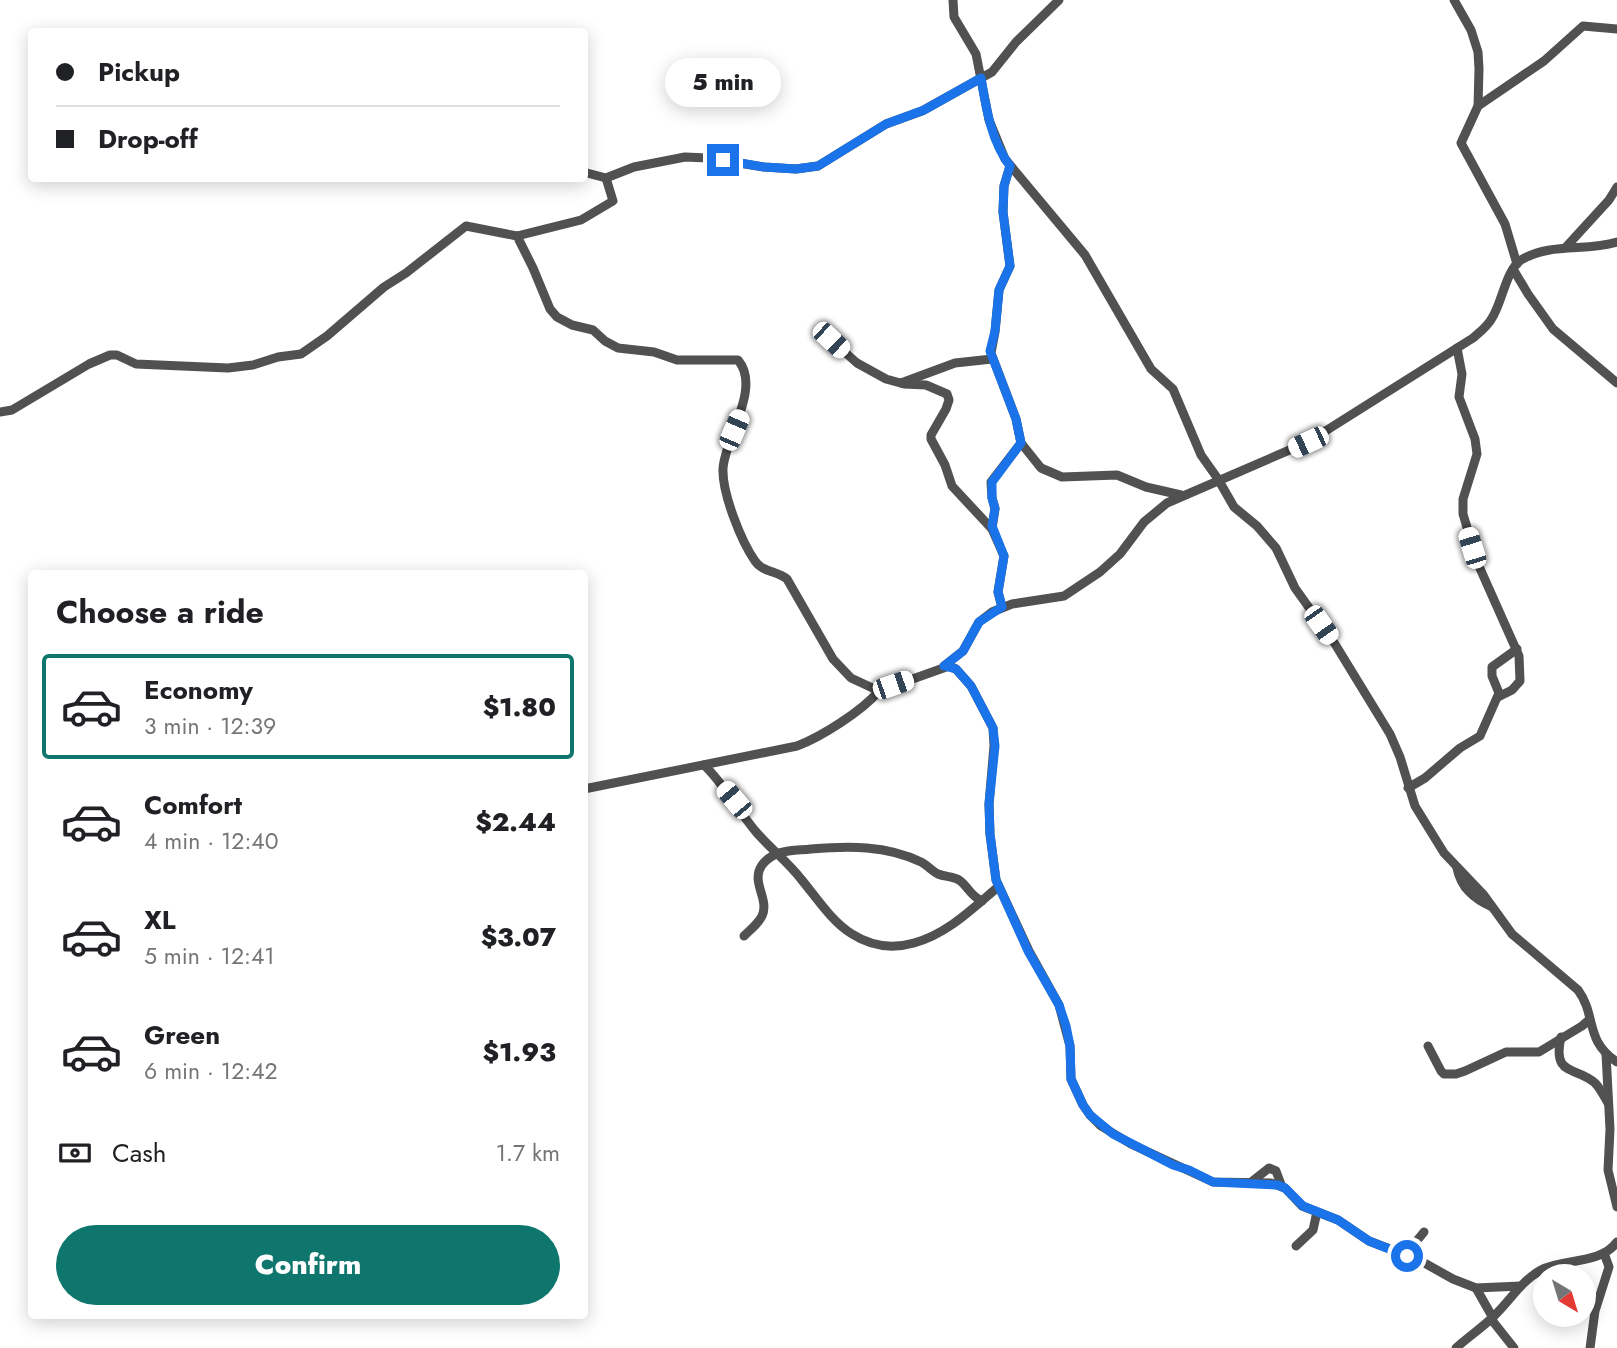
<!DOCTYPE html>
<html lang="en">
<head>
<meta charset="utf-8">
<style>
  :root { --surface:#fff; --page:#f2f2f2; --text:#202124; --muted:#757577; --line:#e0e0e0; --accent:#0f766e }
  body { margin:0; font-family:Jost,sans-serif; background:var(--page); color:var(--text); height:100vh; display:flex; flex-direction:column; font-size:26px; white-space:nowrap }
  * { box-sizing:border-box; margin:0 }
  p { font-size:23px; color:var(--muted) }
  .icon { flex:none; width:38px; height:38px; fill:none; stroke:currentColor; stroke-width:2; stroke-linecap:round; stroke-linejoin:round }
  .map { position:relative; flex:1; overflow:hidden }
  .side { position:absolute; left:28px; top:570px; width:560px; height:749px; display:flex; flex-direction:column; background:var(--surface); border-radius:7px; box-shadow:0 4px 18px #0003 }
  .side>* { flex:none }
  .guide { position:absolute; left:28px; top:28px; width:560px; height:154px; border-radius:7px; box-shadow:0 4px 18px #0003; display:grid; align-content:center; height:154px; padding:0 28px; background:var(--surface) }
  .needle { width:46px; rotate:142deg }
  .controls { position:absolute; left:1533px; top:1264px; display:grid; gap:14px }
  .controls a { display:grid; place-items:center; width:63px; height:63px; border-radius:50%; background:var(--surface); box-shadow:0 4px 18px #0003; font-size:35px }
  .end { position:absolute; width:32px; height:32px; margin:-16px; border:9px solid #1a73e8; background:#fff; box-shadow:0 0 0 4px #fff }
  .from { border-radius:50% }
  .bubble { position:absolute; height:49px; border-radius:24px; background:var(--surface); box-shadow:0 4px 18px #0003; font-size:23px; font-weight:800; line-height:49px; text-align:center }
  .car { position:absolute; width:21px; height:42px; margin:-21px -10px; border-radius:9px; box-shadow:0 0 5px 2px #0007; background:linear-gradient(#fff 24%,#345 0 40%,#fff 0 76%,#345 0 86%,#fff 0) }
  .guide b { display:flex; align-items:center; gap:24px; height:66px; font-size:26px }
  .guide b+b { border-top:2px solid var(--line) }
  .guide i { width:18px; height:18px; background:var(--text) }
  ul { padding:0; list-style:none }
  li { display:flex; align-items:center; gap:21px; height:105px; margin:0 14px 10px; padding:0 14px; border:4px solid transparent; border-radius:7px }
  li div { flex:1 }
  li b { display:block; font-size:26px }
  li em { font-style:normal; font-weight:800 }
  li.current { border-color:var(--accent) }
  li>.icon { width:63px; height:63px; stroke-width:1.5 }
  h2 { padding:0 28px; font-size:32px; line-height:84px }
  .pay { display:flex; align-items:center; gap:18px; height:77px; padding:0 28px; font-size:26px }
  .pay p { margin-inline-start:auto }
  .cta { display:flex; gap:14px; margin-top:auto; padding:14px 28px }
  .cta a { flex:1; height:80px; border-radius:42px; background:var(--accent); color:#fff; font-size:28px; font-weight:800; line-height:80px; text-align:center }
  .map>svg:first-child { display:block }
</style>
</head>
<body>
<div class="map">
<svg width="1617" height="1348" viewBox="0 0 1617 1348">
  <rect width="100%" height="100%" fill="#fff"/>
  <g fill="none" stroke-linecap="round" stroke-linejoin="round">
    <g stroke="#515151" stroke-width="9">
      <path d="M953,0L954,17L976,54L989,120L1005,159L1085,255L1151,369L1173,389L1201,455L1218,479L1234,507L1257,526L1276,548L1295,588L1335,644L1390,734L1400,757L1415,806L1444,853L1483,894L1512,934L1578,990C1597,1016 1584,1040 1617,1062"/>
      <path d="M1454,0L1471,30L1478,52L1479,69L1478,106L1461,143L1505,224L1517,264"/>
      <path d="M1478,106L1544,61L1583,26L1617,29"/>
      <path d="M1010,166L1004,186L1003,212L1010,266L999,290L995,332L991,353L1016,419L1021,443L1041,468L1062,477L1117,475L1146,487L1181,495"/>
      <path d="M587,173L606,178"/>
      <path d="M517,236L581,220L613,201L606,178L634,167L685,157L708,158L764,167L796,169L818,166L886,124L922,111L992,72L1016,42L1059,0"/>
      <path d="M1566,247L1609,200L1617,187"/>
      <path d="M1513,269L1528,294L1553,329L1617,383"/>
      <path d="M831,340L857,363L886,379L904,384L926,385L947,394L949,400L946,409L931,435V439L945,465L952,486L992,529"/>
      <path d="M1457,348L1462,374L1459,397L1475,439L1477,454L1463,499V514L1478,564L1519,656L1520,681L1512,690L1498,697"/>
      <path d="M901,383L955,363L992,359"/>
      <path d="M0,412L12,410L89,364L110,355H117L136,364L228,368L253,365L278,357L301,354L327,336L384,287L406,273L466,226L517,236L533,268L550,309L557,317L572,325L593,330L605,341L618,348L654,352L677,360H738C762,388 724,439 723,469C722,493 741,541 755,561C762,572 777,571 787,579L833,659L851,678L879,691L949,666L956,669L971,686L993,728L994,746L989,804L990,834L996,880L1029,951L1059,1005L1070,1046L1071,1079L1083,1105L1090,1115L1101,1126L1131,1144L1213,1182L1271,1183L1285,1188L1302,1206L1338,1220L1369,1241L1419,1260L1453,1279L1476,1288L1521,1286"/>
      <path d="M1002,607L998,592L1004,556L992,529L995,508L992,498L991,482L1021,443"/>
      <path d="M944,666L963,651L979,622L992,612L1012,604L1064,596L1100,572L1120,554L1144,522L1167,503L1308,442L1473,338C1480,332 1488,326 1492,318C1502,303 1506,270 1521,260C1551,242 1586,252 1617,242"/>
      <path d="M704,765C725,785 738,811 757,833C771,849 788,862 801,879C816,897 832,922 852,934C871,946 893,949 914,943C947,934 972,909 998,887"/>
      <path d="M1408,788L1425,778L1460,748L1480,736L1499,693L1492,676V667L1517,649"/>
      <path d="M584,789L797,746C821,737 862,711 879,691"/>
      <path d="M1457,868C1461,888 1474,899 1492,907"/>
      <path d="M744,936C750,930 758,924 762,916C770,899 750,882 762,865C774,849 793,851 811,849C848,846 886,845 921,862C927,865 932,871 938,874C945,877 952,876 959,880C968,886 970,896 982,901"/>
      <path d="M1561,1037C1552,1077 1576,1066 1595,1083C1600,1088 1604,1096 1608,1103"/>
      <path d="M1428,1046L1441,1071L1444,1074H1456L1465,1071L1506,1052H1539L1582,1026L1589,1020"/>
      <path d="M1606,1054L1610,1129L1608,1170L1617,1207"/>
      <path d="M1250,1183L1269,1168L1276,1171L1282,1187"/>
      <path d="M1296,1246L1313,1230L1317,1212"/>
      <path d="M1417,1259L1415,1243L1424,1232"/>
      <path d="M1476,1288L1493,1318"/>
      <path d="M1491,1319L1514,1348"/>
      <path d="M1456,1348C1468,1337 1482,1328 1494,1316C1510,1301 1520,1282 1541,1270C1564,1258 1600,1265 1617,1242"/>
      <path d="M1590,1348L1595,1311L1609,1267L1604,1253"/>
    </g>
  </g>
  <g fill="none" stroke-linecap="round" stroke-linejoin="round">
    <path stroke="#1a73e8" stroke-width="9" d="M723,160L764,167L796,169L818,166L886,124L924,110L981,78C986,108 991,141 1010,166L1004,186L1003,212L1010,266L999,290L995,331L990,351L1016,419L1021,443L992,482V498L995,509L992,526L1004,556L998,592L1002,607L979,622L963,651L944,666L956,669L971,686L993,728L995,746L989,804L990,834L996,880L1028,951L1059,1005L1066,1026L1070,1046L1071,1079L1083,1105L1090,1115L1113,1134L1173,1165L1189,1170L1213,1182L1278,1185L1285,1188L1303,1206L1338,1220L1369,1241L1407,1256"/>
  </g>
</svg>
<div class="controls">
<a><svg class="needle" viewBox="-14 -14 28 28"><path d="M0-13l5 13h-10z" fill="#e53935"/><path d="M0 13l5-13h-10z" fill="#757577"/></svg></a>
</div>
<i class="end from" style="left:1407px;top:1256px"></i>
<i class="end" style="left:723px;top:160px"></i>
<div class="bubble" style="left:665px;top:58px;width:116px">5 min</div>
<i class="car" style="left:831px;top:340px;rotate:133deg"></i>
<i class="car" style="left:734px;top:430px;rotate:23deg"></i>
<i class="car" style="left:1308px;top:442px;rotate:245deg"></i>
<i class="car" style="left:1472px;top:548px;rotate:343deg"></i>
<i class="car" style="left:1321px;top:625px;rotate:145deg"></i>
<i class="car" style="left:893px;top:685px;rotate:71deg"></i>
<i class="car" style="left:734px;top:800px;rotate:320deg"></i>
<div class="guide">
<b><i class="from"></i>Pickup</b>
<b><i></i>Drop-off</b>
</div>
<section class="side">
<h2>Choose a ride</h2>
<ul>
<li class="current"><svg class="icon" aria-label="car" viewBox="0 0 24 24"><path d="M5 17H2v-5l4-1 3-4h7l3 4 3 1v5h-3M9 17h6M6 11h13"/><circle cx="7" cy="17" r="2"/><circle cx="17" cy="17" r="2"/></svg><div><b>Economy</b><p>3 min · 12:39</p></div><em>$1.80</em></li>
<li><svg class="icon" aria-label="car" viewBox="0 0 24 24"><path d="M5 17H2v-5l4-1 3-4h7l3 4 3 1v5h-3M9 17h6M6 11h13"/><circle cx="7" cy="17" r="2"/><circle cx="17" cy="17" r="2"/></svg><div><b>Comfort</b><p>4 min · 12:40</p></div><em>$2.44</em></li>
<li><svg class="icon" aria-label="car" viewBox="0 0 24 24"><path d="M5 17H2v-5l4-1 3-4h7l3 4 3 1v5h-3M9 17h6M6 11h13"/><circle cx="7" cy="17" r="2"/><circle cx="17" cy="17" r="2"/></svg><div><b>XL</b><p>5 min · 12:41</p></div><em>$3.07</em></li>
<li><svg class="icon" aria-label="car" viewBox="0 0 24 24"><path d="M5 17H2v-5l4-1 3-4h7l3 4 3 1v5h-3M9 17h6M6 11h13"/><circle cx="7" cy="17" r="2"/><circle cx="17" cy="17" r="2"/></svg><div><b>Green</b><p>6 min · 12:42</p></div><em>$1.93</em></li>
</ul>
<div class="pay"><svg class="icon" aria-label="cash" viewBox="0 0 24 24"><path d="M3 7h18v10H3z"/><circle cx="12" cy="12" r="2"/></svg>Cash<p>1.7 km</p></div>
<div class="cta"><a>Confirm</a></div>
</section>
</div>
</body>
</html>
